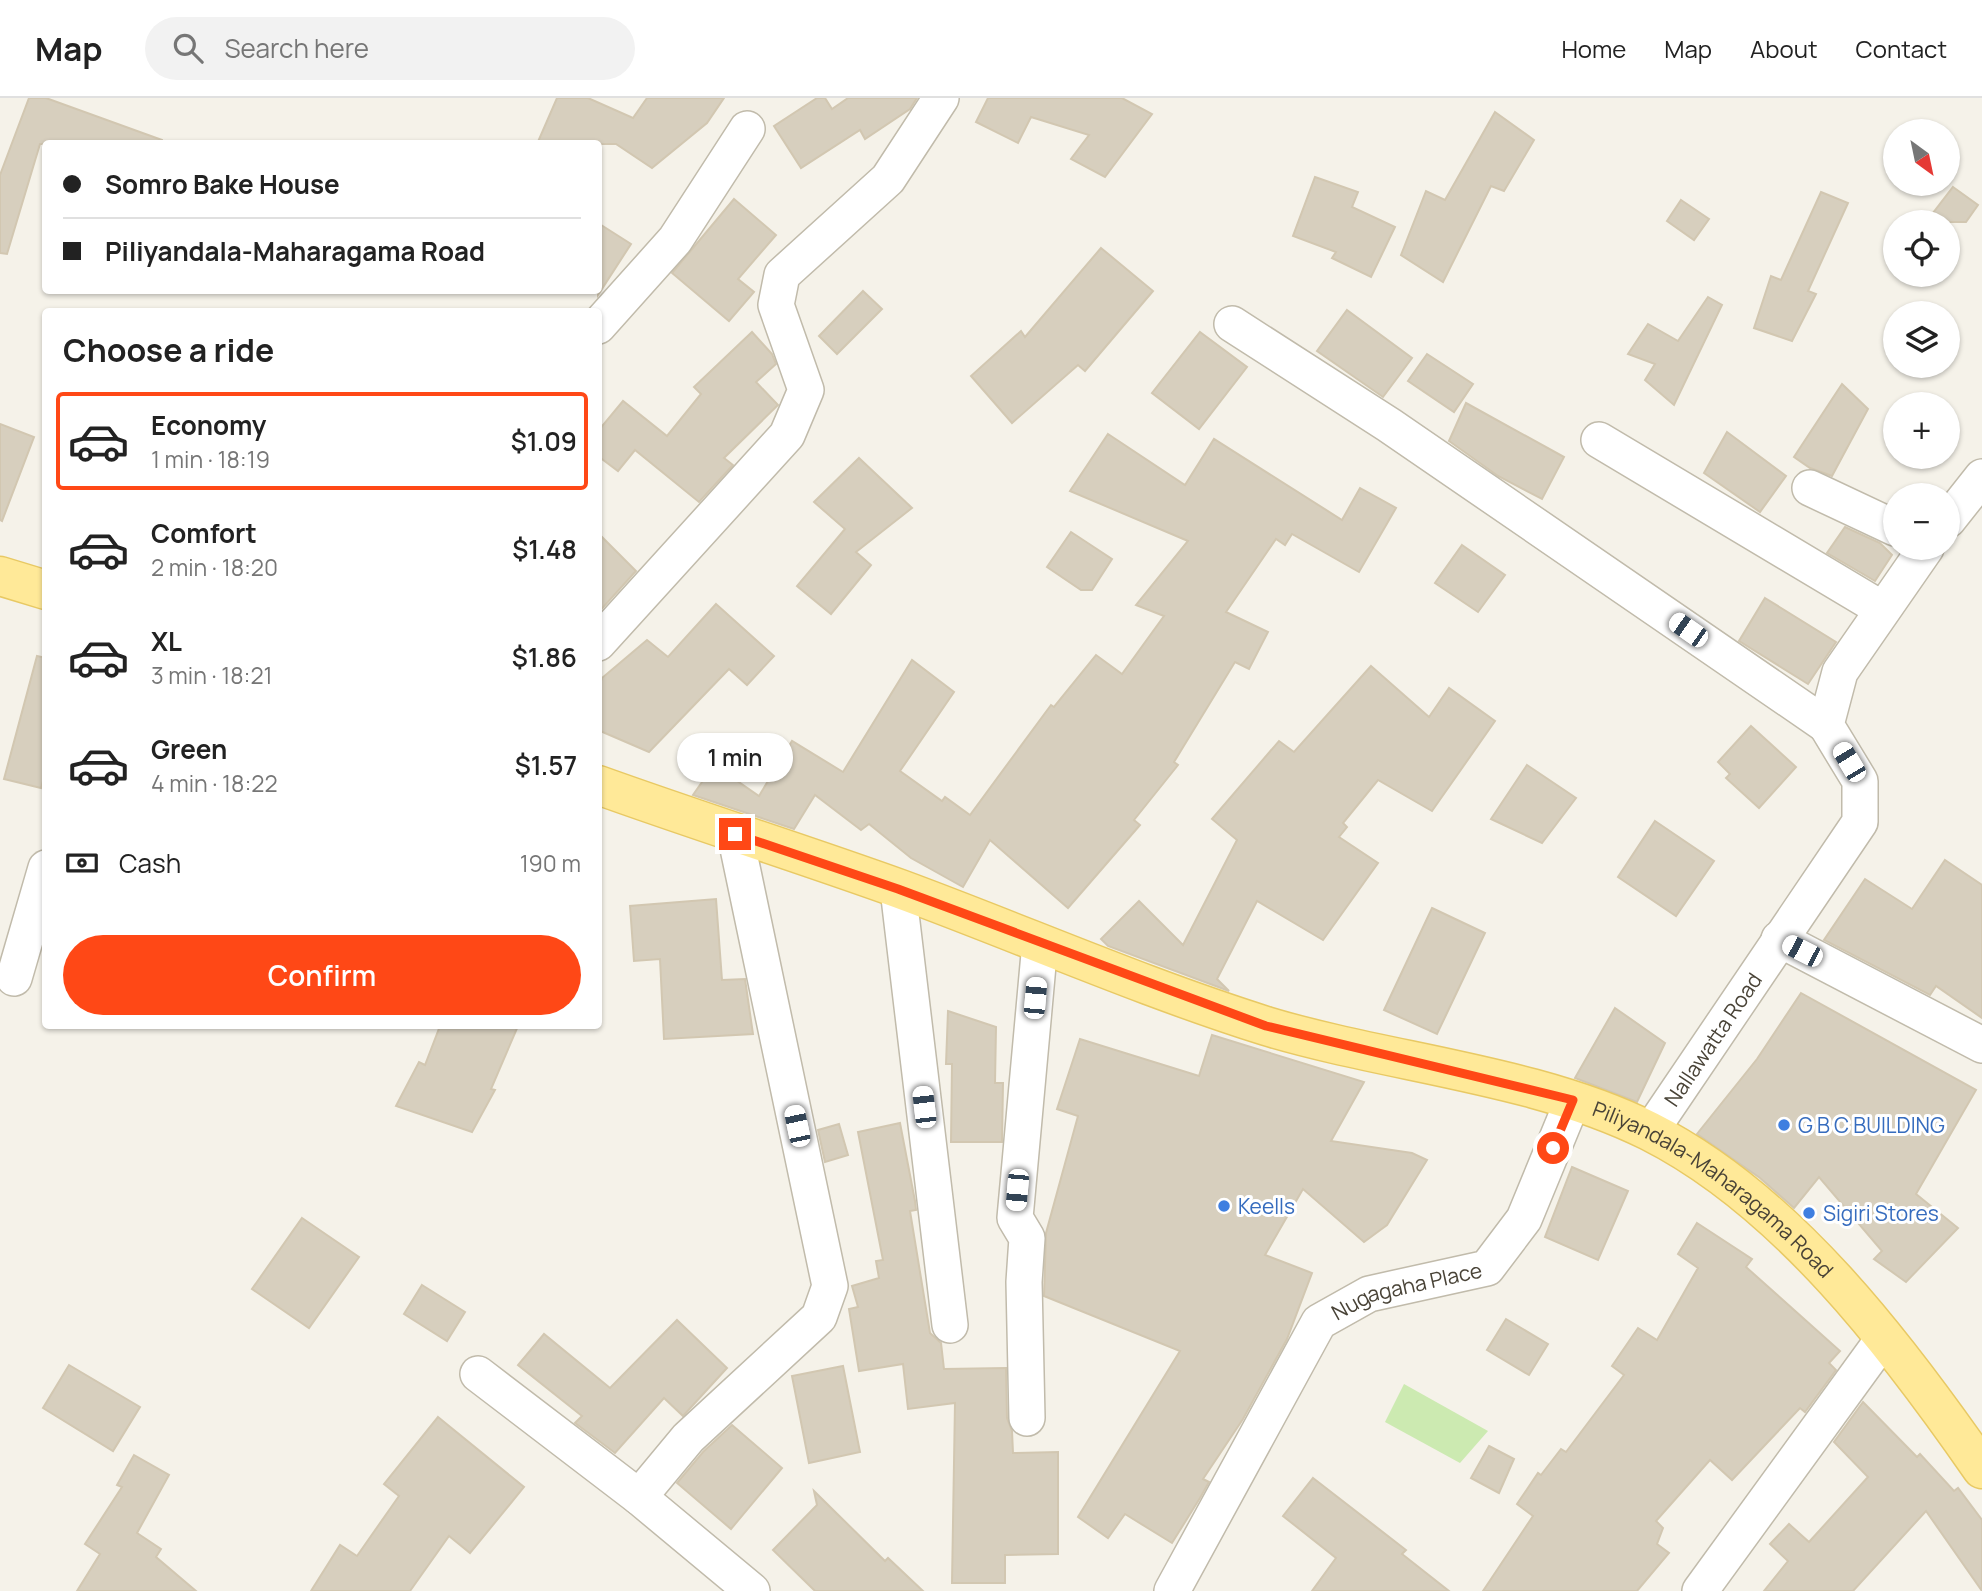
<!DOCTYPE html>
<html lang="en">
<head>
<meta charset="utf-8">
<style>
  :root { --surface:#fff; --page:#f2f2f2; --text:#222; --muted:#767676; --line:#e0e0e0; --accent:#ff4816 }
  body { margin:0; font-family:Manrope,sans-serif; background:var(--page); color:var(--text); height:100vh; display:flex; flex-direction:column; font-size:26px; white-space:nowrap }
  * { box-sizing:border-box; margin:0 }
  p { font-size:23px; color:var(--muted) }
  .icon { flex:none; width:38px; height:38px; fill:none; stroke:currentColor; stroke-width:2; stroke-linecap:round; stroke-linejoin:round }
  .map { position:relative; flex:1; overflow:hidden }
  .side { position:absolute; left:42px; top:210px; width:560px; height:721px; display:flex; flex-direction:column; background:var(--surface); border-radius:7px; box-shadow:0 2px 5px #0004 }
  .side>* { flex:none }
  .banner { position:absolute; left:42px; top:42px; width:560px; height:154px; border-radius:7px; box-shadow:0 2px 5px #0004; display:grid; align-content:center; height:154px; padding:0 21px; background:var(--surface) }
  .needle { width:46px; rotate:147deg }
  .tools { position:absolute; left:1883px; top:21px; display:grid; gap:14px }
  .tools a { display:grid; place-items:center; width:77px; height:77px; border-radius:50%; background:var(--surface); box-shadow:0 2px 5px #0004; font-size:35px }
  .end { position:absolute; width:32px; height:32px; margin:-16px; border:9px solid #ff4816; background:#fff; box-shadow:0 0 0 4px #fff }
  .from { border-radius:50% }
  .bubble { position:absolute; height:49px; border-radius:24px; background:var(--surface); box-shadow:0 2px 5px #0004; font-size:23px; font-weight:600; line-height:49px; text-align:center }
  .car { position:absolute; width:21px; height:42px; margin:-21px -10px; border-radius:9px; box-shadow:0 0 5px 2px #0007; background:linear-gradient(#fff 24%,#345 0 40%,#fff 0 76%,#345 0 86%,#fff 0) }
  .banner b { display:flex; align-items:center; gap:24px; height:66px; font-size:26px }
  .banner b+b { border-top:2px solid var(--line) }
  .banner i { width:18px; height:18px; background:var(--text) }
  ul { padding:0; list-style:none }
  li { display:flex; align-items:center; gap:21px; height:98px; margin:0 14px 10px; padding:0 7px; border:4px solid transparent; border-radius:7px }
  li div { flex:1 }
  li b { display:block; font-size:26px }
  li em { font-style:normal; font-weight:600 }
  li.active { border-color:var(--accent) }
  li>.icon { width:63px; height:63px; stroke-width:1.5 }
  h2 { padding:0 21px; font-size:32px; line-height:84px }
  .pay { display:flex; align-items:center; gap:18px; height:77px; padding:0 21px; font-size:26px }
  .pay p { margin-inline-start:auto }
  .action { display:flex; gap:14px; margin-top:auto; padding:14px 21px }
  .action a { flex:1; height:80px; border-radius:42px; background:var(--accent); color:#fff; font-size:28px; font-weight:600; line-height:80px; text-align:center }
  header { display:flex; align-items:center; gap:42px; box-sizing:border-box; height:98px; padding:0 35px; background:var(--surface); border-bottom:2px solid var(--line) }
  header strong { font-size:33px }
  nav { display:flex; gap:38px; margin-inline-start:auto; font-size:24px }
  .search { width:490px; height:63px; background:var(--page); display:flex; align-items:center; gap:18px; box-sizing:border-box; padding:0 24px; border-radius:38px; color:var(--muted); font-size:26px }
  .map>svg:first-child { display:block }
</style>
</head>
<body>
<header>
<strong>Map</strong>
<div class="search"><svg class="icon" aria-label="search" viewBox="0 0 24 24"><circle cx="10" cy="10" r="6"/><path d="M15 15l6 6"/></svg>Search here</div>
<nav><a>Home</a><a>Map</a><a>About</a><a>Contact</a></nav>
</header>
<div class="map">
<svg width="1982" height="1493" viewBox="0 0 1982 1493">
  <rect width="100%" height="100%" fill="#f5f2e9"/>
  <path fill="#cceab1" d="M1404,1286L1488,1333L1460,1365L1385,1324Z"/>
  <g fill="#d7cfbe" stroke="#d2c7b1" stroke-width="2">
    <path d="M29,0H46L162,42V45L40,46L7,156L0,155V77Z"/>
    <path d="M557,0H588L633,20L647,0H724L707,25L652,70L616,46H537Z"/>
    <path d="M817,0H825L832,11L848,0H917L910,11L865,41L860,32L801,70L774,28Z"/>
    <path d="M988,0H1122L1152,16L1105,79L1071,61L1089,37L1031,19L1018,45L976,24Z"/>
    <path d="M1495,14L1534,42L1504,93L1491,88L1443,184L1401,157L1426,93L1445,102Z"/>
    <path d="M1315,79L1358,94L1352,109L1395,129L1371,179L1332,160L1336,154L1293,138Z"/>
    <path d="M1953,89L1978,107L1966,124H1926Z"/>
    <path d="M1821,94L1848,105L1808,193L1816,196L1792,243L1754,230L1771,178L1781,182Z"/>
    <path d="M734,101L776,137L738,181L754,194L729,223L672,175Z"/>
    <path d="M1681,102L1709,121L1694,142L1667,123Z"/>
    <path d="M598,125L631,146L598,197Z"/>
    <path d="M1101,150L1153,193L1085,273L1078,267L1012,325L971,278L1021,233L1025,239Z"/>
    <path d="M863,193L882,211L837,256L819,238Z"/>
    <path d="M1708,199L1722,207L1674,307L1645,282L1655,266L1628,256L1648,226L1678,243Z"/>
    <path d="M1347,212L1412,260L1383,299L1317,253Z"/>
    <path d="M752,234L772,256L776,266L756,284L778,307L724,360L733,367L699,404L635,352L618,373L598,358V333L623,303L667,338L701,296L694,289Z"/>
    <path d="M1200,234L1247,269L1199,331L1152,295Z"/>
    <path d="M1427,256L1473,286L1454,314L1408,283Z"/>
    <path d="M1842,286L1868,311L1832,378L1810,370L1794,359Z"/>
    <path d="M1466,305L1564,359L1542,401L1498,378L1449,343Z"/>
    <path d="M0,326L34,339L2,423L0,422Z"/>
    <path d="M1727,334L1786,378L1760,414L1704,375Z"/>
    <path d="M1108,336L1185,387L1214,341L1342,422L1360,390L1396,410L1359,474L1292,436L1285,447L1276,441L1226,514L1268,534L1249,571L1235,564L1174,664L1178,667L1134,722L1140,727L1068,810L990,742L963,789L911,760L869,726L861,732L815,697L794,731L693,697L714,667L759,698L792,643L843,674L912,562L954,594L900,673L942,703L945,699L970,717L1051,607L1054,609L1096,557L1122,576L1164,518L1136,507L1188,443L1070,393Z"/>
    <path d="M859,360L912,410L856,454L871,467L831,516L797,488L845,431L814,404Z"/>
    <path d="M1845,429L1880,445L1892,457L1875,483L1827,455Z"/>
    <path d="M1071,434L1112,461L1092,492H1081L1047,469Z"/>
    <path d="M598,435L636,473L598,515Z"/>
    <path d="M1462,447L1505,477L1478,514L1435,485Z"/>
    <path d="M1765,500L1836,544L1808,586L1739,543Z"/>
    <path d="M716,506L774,558L747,587L729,571L649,654L598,632V592L602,580L647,542L668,559Z"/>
    <path d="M37,558L46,560V673L41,690L4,681Z"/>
    <path d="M1371,568L1429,619L1449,590L1495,623L1432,713L1378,682L1343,725L1347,729L1339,739L1378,765L1323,842L1257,803L1217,881L1229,893L1108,848L1101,841L1139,803L1183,847L1237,742L1212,721L1279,643L1294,654Z"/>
    <path d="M1751,628L1796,669L1759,710L1726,680L1730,676L1718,664Z"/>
    <path d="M1527,667L1576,700L1542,745L1491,721Z"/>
    <path d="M1655,723L1714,763L1676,818L1618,779Z"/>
    <path d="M1945,762L1982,787V920L1936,888L1930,897L1824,842L1865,781L1912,811Z"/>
    <path d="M716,801L722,882L745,881L753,936L664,941L660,861L634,863L630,808Z"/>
    <path d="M1432,810L1485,835L1437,936L1384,912Z"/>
    <path d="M1801,895L1976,992L1916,1096L1958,1130L1906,1184L1874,1161L1882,1153L1819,1079L1794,1110L1760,1080L1697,1036L1757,961Z"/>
    <path d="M1615,910L1665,945L1637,1004L1575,980Z"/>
    <path d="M948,913L996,929L995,985H1003L1002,1044H951L952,966H946Z"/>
    <path d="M440,928H518L491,991L495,992L472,1034L396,1008L419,964L425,967Z"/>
    <path d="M1212,937L1364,984L1331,1043L1412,1055L1427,1062L1387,1127L1364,1144L1303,1091L1265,1157L1312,1175L1287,1241L1243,1321L1203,1381L1209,1384L1200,1400L1172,1445L1125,1416L1108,1440L1078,1419L1180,1253L1044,1198L1046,1135L1078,1018L1057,1011L1080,941L1199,978Z"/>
    <path d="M900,1025L915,1103L916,1112L910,1113L930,1235L941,1245L944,1271L1006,1270L1007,1320L1012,1333L1013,1355L1058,1354V1456L1005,1457V1485H952L955,1305L908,1311L903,1266L859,1273L849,1211L858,1209L852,1188L879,1180L876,1163L883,1162L858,1034Z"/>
    <path d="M839,1026L848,1057L825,1064L818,1032Z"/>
    <path d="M1572,1069L1628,1093L1598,1162L1545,1139Z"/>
    <path d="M302,1120L359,1159L309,1230L252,1191Z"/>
    <path d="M1697,1125L1752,1161L1746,1169L1840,1253L1829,1265L1836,1272L1805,1314L1800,1310L1732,1382L1710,1362L1656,1423L1663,1430L1657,1446L1669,1455L1637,1493H1483L1533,1418L1517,1406L1538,1375L1541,1377L1561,1351L1566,1354L1624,1277L1612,1268L1638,1230L1657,1242L1698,1170L1678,1156Z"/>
    <path d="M422,1187L465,1214L447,1243L404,1216Z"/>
    <path d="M1506,1221L1548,1246L1529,1277L1487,1252Z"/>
    <path d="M677,1222L727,1270L683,1318L664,1300L615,1355L575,1325L582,1318L518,1267L544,1236L610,1290Z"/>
    <path d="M69,1267L140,1309L113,1353L43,1310Z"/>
    <path d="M843,1268L860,1354L809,1365L792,1278Z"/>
    <path d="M1863,1304L1917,1359L1920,1356L1954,1393L1958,1390L1982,1422V1493L1926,1413L1853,1493H1764L1788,1463L1770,1446L1789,1426L1809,1444L1868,1379L1834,1344Z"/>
    <path d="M438,1319L524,1389L470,1455L449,1438L410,1493H311L340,1447L357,1458L399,1398L384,1386Z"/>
    <path d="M732,1327L782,1370L731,1431L677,1385L703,1354Z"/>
    <path d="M1489,1348L1514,1361L1499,1395L1471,1380Z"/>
    <path d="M134,1357L169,1377L137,1435L161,1451L156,1459L196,1493H77L100,1456L85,1446L122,1389L117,1387Z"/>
    <path d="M1313,1380L1406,1452L1402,1456L1449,1493H1312L1336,1460L1283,1418Z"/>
    <path d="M814,1393L885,1463L888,1460L923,1493H815L773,1452L817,1407Z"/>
  </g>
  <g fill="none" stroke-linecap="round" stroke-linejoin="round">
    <g stroke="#c1bbab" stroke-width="38">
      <g id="minor">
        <path d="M1232,226L1389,327L1826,627"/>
        <path d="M598,228L675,142L747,31"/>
        <path d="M1599,342L1882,511"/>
        <path d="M1810,390L1895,430"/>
        <path d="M1948,422L1982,379"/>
        <path d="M598,545L787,337L806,292L776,207L782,177L888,81L941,0"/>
        <path d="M898,791L950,1227"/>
        <path d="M1779,841L1982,947"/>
        <path d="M14,880L46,770"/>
        <path id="s1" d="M1650,1034L1860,724V683L1826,627L1840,574L1926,450"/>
        <path d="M478,1276L639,1399L752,1493"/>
        <path d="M1027,1320L1024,1184L1027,1140L1015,1120L1040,845"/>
        <path d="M639,1399L688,1340L819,1219L830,1188L735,736"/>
        <path id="s2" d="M1172,1493L1319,1224L1369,1196L1487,1170L1524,1121L1573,1002"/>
        <path d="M1700,1493L1884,1240"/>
      </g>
    </g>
    <g stroke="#e8c964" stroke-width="41">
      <g id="major">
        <path d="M0,478L46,492"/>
        <path id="s3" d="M598,687C698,723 800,755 900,791C1022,836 1142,889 1266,928C1388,965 1535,976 1649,1033C1786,1102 1896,1247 1982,1371"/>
      </g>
    </g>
    <use href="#minor" stroke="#fff" stroke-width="35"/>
    <use href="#major" stroke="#ffe998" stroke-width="38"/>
  </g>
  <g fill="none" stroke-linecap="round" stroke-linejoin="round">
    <path stroke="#ff4816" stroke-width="9" d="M735,736L898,791L1266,928L1573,1002L1553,1050"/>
  </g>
  <g fill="#3f7fe0" stroke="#fff" stroke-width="2.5">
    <circle cx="1784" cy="1027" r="7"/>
    <circle cx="1224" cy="1108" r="7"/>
    <circle cx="1809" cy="1115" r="7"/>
  </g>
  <g text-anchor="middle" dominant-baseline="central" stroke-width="6" stroke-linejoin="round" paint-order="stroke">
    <g font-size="21" fill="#494337" stroke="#fff">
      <text stroke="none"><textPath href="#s1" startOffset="112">Nallawatta Road</textPath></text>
      <text stroke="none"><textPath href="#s3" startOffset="1194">Piliyandala-Maharagama Road</textPath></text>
      <text stroke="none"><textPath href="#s2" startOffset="401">Nugagaha Place</textPath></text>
    </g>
    <g font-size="21" fill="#366cbe" stroke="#fff" text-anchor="start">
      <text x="1798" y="1027">G B C BUILDING</text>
      <text x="1238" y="1108">Keells</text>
      <text x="1823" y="1115">Sigiri Stores</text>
    </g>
  </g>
</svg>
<div class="tools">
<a><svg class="needle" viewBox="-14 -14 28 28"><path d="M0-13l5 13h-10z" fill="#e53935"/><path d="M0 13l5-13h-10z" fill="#767676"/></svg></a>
<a><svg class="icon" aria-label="locate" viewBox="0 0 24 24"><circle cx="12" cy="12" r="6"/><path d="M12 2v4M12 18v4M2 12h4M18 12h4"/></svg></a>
<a><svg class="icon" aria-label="layers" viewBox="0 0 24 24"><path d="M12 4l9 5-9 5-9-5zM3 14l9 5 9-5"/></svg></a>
<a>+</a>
<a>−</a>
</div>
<i class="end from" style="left:1553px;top:1050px"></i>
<i class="end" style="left:735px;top:736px"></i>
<div class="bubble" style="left:677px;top:635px;width:116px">1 min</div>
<i class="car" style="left:1688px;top:532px;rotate:305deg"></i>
<i class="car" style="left:1849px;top:664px;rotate:329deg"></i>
<i class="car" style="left:1802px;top:853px;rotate:297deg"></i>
<i class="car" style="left:1035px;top:900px;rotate:5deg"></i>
<i class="car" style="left:924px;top:1009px;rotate:353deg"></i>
<i class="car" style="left:797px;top:1028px;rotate:348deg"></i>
<i class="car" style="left:1017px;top:1092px;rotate:185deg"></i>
<div class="banner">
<b><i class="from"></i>Somro Bake House</b>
<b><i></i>Piliyandala-Maharagama Road</b>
</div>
<section class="side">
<h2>Choose a ride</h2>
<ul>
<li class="active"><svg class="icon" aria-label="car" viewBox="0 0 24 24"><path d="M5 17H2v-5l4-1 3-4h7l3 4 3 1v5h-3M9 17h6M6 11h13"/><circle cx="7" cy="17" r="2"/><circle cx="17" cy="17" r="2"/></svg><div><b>Economy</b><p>1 min · 18:19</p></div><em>$1.09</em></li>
<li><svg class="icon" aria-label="car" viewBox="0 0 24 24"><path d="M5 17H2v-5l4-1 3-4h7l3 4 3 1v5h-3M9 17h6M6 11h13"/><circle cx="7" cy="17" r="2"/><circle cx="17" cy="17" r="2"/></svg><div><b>Comfort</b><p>2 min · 18:20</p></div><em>$1.48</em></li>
<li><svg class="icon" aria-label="car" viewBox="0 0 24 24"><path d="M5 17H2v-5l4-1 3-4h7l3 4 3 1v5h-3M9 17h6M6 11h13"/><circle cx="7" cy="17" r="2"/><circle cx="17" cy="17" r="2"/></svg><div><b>XL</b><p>3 min · 18:21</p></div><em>$1.86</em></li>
<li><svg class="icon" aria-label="car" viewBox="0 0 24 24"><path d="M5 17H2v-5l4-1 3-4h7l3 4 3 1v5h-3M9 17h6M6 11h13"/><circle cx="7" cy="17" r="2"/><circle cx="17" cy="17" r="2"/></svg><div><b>Green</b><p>4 min · 18:22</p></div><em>$1.57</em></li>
</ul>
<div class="pay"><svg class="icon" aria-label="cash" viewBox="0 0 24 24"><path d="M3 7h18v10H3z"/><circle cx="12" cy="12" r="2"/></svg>Cash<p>190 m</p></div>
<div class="action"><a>Confirm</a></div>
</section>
</div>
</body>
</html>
